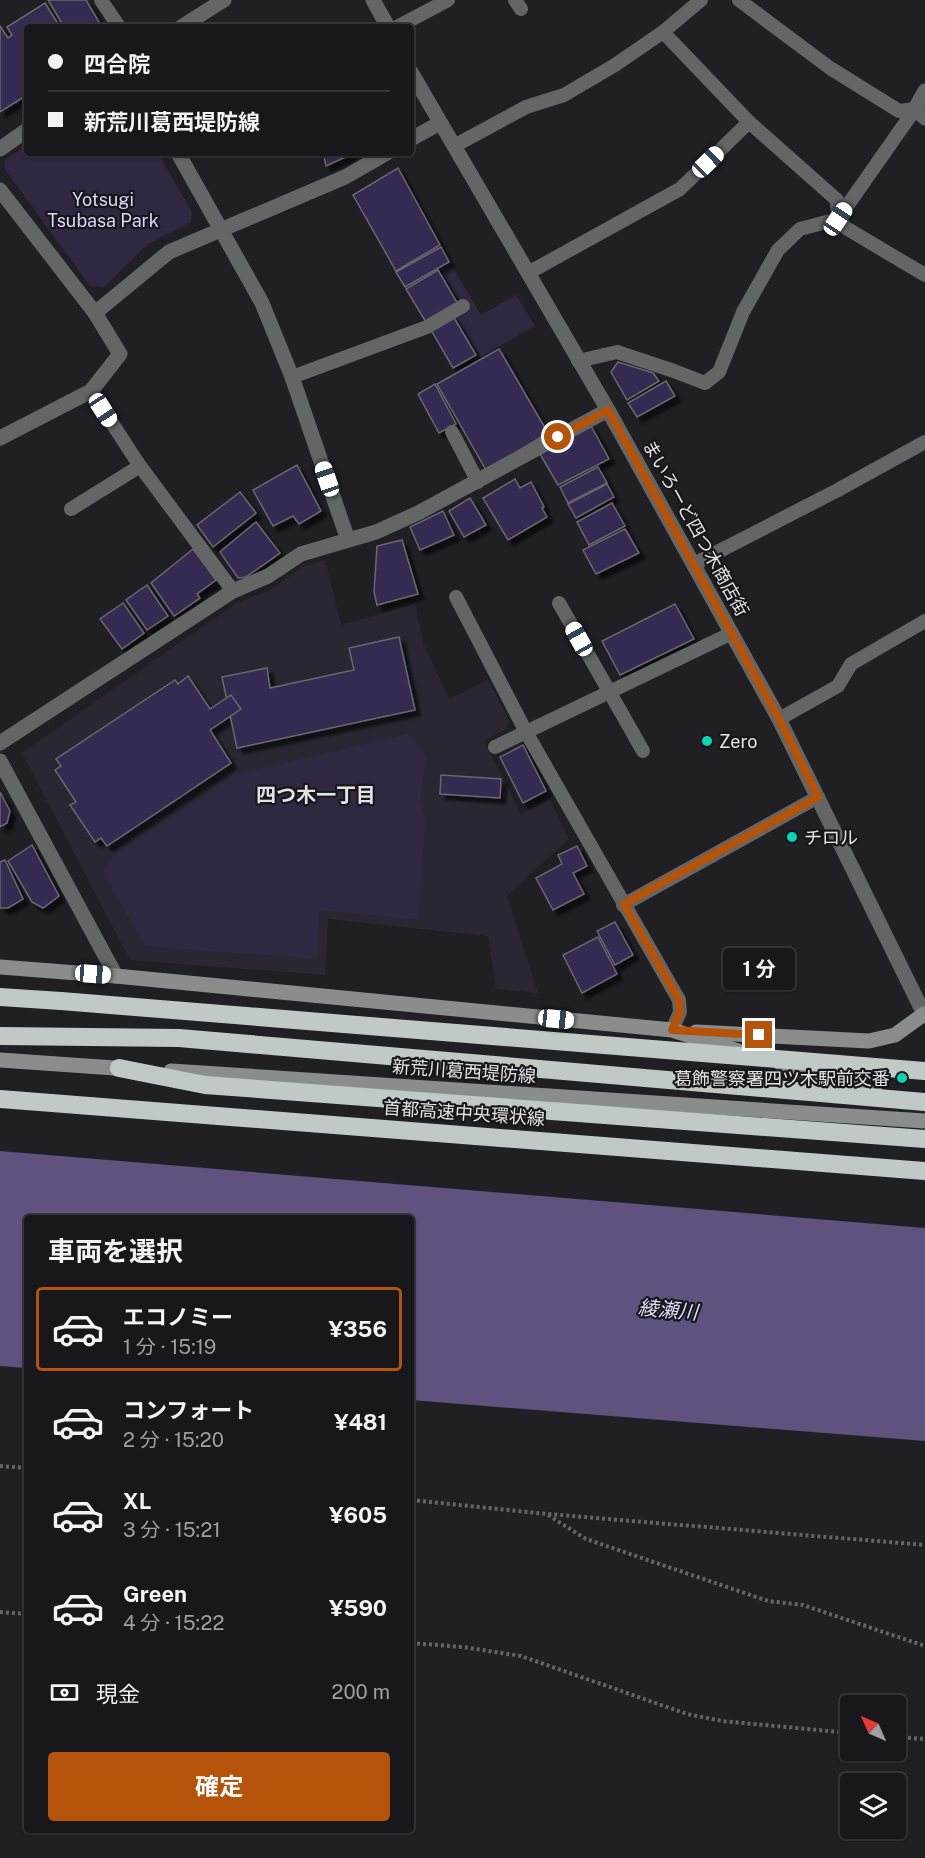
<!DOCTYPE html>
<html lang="ja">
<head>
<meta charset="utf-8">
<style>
  :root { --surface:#18171b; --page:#212024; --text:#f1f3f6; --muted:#9f9fa3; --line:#36363a; --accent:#b45309 }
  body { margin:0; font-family:"Public Sans","Noto Sans JP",sans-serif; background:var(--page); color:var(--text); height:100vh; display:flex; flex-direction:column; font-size:22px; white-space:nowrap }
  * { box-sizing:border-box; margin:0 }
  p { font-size:20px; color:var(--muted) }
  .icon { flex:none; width:33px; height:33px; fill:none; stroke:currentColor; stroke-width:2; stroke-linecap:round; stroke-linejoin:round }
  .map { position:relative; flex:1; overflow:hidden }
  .side { position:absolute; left:24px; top:1215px; width:390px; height:618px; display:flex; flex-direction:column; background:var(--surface); border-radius:6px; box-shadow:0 2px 4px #0004,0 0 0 2px var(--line) }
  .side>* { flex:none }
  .banner { position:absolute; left:24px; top:24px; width:390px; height:132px; border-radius:6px; box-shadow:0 2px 4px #0004,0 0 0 2px var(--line); display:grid; align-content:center; height:132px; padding:0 24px; background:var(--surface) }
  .needle { width:39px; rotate:315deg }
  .tools { position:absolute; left:840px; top:1695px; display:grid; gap:12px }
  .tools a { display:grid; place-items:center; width:66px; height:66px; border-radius:6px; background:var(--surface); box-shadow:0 2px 4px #0004,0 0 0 2px var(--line); font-size:30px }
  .end { position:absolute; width:27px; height:27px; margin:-14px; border:8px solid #b45309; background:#fff; box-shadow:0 0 0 3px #fff }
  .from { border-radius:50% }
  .bubble { position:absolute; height:42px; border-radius:6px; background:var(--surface); box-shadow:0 2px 4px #0004,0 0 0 2px var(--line); font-size:20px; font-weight:700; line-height:42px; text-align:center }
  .car { position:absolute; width:18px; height:36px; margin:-18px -9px; border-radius:8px; box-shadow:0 0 4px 2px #0007; background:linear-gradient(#fff 24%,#345 0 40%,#fff 0 76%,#345 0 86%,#fff 0) }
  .banner b { display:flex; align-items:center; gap:21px; height:57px; font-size:22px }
  .banner b+b { border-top:2px solid var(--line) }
  .banner i { width:15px; height:15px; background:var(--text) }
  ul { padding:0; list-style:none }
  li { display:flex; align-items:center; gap:18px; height:84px; margin:0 12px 9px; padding:0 12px; border:3px solid transparent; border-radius:6px }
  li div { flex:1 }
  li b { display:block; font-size:22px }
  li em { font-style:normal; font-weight:700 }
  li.selected { border-color:var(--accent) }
  li>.icon { width:54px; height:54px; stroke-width:1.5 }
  h2 { padding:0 24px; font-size:27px; line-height:72px }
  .pay { display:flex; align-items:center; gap:15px; height:66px; padding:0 24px; font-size:22px }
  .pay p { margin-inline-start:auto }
  .cta { display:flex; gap:12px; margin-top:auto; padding:12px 24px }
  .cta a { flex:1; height:69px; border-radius:6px; background:var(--accent); color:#fff; font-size:24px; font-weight:700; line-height:69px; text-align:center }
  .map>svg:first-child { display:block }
</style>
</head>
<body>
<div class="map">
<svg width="925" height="1858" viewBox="0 0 925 1858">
  <defs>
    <filter id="shadow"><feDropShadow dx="5.5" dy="5.5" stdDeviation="1.5" flood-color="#0009"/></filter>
  </defs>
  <rect width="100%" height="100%" fill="#201f24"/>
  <path fill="#2a2732" d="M325,560L341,625L415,604L423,642L449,699L488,680L509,721L506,729L484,741L521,814L550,800L569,839L507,896L538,993L496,989L488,936L328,919L325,975L130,960L22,753L235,604L270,590L302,567Z"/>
  <g fill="#2f2840">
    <path d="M27,145V153H158L192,212L191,222L148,244L104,287L90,286L4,168L5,160Z"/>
    <path d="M450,263L481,315L516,295L535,326L480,357L455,316L464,310L440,269Z"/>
    <path d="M408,734L427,755L420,802L426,820L418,920L320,910L317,959L144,946L104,873L113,855L233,775Z"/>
  </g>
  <path fill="#5f527e" d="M0,1151L925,1228V1441L411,1400V1218H27V1368L0,1366Z"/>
  <g fill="#362951" stroke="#68676d" stroke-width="1.5" filter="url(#shadow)">
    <path d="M48,0H86L102,27H64Z"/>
    <path d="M45,3L60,27H27V95L0,112V26L8,38L12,35L7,27Z"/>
    <path d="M323,153H354L326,166Z"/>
    <path d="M398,168L440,245L396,271L353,195Z"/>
    <path d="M441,247L449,262L405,287L396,272Z"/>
    <path d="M438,270L459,306L427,324L406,289Z"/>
    <path d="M453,316L476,355L453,368L431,330Z"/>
    <path d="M499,349L548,433L486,470L437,384Z"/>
    <path d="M618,362L653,373L659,381L627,400L611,372Z"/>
    <path d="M666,381L675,396L637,417L628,403Z"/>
    <path d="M435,384L456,424L439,433L418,394Z"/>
    <path d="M591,426L609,459L558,485L540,454Z"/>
    <path d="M297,465L321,511L299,524L293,516L273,526L253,490Z"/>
    <path d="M598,467L607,483L568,503L560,487Z"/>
    <path d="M515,479L520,488L531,482L544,507L542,508L547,517L508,540L483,498Z"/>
    <path d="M607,484L614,497L576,518L568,504Z"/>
    <path d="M240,492L256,513L213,547L197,525Z"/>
    <path d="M470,498L486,525L464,537L449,511Z"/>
    <path d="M612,503L625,526L589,545L577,522Z"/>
    <path d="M443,511L454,535L420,550L410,527Z"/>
    <path d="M256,522L280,553L246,577L238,578L220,552Z"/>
    <path d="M625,529L639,553L596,574L583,550Z"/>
    <path d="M402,540L418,594L377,605L374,592L377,546Z"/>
    <path d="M193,549L216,580L197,594L200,598L174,616L151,583Z"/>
    <path d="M147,585L168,616L147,630L126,600Z"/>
    <path d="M123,603L144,633L122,649L100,619Z"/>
    <path d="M675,604L694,639L620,675L602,641Z"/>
    <path d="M399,637L415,710L237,748L222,677L267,668L270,688L354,670L349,648Z"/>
    <path d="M188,676L210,709L231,695L241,709L210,730L231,763L107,846L101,838L95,842L70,805L76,802L55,770L61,766L56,759L175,680L178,684Z"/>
    <path d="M523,745L546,791L523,803L500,757Z"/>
    <path d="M441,775L501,779L500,798L440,794Z"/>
    <path d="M0,792L10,811L7,823L0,827Z"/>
    <path d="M32,845L59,896L43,908L32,902L8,861Z"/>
    <path d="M577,846L587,866L573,873L584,894L553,910L536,878L562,864L558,855Z"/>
    <path d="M5,860L23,899L8,908H0V862Z"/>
    <path d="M615,922L633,955L615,965L597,931Z"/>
    <path d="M598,937L617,974L582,993L563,955Z"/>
  </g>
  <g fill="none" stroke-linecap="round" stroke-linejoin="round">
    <g stroke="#656469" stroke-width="4" stroke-dasharray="3 3" stroke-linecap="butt">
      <path d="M0,1466L27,1468"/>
      <path d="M411,1500L547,1514L925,1545"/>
      <path d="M548,1515L586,1539L768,1601L803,1605L925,1646"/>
      <path d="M0,1612L27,1614"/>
      <path d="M411,1643L463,1647L521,1656L687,1714L722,1721L850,1733"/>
      <path d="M896,1737L925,1739"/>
    </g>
    <g stroke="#636665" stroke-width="14">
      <path d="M101,0L119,27"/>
      <path d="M515,0L521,9"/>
      <path d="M739,0L830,68L899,111L915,109"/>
      <path d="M397,27L448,0"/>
      <path d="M663,32L749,122L837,200L838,219L846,228L925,275"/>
      <path d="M454,146L526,107L564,95L615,65L663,32L701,0"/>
      <path d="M528,273L680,189L749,122"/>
      <path d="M578,361L617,352L674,371L705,383L719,372L743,312L778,250L800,229L838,219L915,109"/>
      <path d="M292,377L427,327L463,306"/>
      <path d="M91,391L140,466L233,591"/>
      <path d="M452,432L478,482"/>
      <path d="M71,509L140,466"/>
      <path d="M694,564L836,491L925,442"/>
      <path d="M456,597L526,732L679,1000L680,1012L672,1030"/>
      <path d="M559,603L643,751"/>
      <path d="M779,719L838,686L851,664L925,621"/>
      <path d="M495,747L732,633"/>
      <path d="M623,905L818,797"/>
    </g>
    <g stroke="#636665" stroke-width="15">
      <path d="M181,27L224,0"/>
      <path d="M925,91L915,109L925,118"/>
      <path d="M411,139L440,123"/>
      <path d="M0,149L27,130"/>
      <path d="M178,153L262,303L292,377L348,540"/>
      <path d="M0,190L95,313L120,354L91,391L0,438"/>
      <path d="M95,313L169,252L345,177L387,153"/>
      <path d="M0,743L233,591L268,576L301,554L376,532L418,513L608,410"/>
      <path d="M0,761L116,976"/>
    </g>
    <g stroke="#636665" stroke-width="15">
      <path d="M373,0L388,27"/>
      <path d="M411,72L608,410L779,719L925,1016"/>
    </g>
    <g stroke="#898e8d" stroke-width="15">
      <path d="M0,967L116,976L672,1030L741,1052"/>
      <path d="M696,1032L869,1041L895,1035L924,1014"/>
      <path d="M0,1060L129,1069"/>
      <path d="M781,1064L876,1093"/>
      <path d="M171,1071L925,1121"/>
    </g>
    <g stroke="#c1c9c7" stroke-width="18">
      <path d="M0,997L61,1001"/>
      <path d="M119,1068L205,1085L925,1139"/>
      <path d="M0,1099L925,1171"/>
    </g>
    <g stroke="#c1c9c7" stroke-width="18">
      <path d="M61,1001L925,1071"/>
      <path d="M0,1036L179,1038L925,1102"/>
    </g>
  </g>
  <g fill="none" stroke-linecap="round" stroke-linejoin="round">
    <path stroke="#b45309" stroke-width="8" d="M558,437L608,410L779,719L818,797L624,904L679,1000L680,1012L672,1030L759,1035"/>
  </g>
  <g fill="#06d5b6" stroke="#17161b" stroke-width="2">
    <circle cx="707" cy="741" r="6"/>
    <circle cx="792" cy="837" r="6"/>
    <circle cx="902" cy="1078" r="6"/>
  </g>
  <g text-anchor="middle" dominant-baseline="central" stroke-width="4.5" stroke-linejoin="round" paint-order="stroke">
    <g font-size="18" fill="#ded2fe" stroke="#17161b">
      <text x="103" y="199">Yotsugi<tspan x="103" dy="21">Tsubasa Park</tspan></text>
    </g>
    <g font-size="18" fill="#e3e2e6" stroke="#17161b">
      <text transform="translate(696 528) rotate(61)">まいろーど四つ木商店街</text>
      <text transform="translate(464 1071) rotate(4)">新荒川葛西堤防線</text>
      <text transform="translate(464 1113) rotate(4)">首都高速中央環状線</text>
    </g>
    <g font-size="18" fill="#e3e2e6" stroke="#17161b" text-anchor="start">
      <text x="719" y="741">Zero</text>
      <text x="804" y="837">チロル</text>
      <text x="890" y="1078" text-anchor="end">葛飾警察署四ツ木駅前交番</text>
    </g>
    <g font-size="20" font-weight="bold" fill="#e3e2e6" stroke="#17161b">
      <text x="316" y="795">四つ木一丁目</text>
    </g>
    <g font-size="20" font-style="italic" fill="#e2daf7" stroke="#17161b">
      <text transform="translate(668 1310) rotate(5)">綾瀬川</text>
    </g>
  </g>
</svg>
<div class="tools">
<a><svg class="needle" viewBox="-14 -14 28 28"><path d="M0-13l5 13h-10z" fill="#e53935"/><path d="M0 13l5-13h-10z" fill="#9f9fa3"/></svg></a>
<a><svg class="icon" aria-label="layers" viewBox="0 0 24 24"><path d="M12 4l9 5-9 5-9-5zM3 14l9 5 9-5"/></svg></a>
</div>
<i class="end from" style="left:558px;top:437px"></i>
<i class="end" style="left:759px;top:1035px"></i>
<div class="bubble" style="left:723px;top:948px;width:72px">1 分</div>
<i class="car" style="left:708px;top:162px;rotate:46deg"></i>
<i class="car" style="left:838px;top:219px;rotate:34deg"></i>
<i class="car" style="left:103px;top:410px;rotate:147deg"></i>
<i class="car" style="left:327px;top:479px;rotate:341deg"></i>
<i class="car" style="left:579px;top:639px;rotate:331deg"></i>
<i class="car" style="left:93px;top:974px;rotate:94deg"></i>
<i class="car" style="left:556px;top:1019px;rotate:96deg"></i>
<div class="banner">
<b><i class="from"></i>四合院</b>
<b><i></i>新荒川葛西堤防線</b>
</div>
<section class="side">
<h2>車両を選択</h2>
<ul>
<li class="selected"><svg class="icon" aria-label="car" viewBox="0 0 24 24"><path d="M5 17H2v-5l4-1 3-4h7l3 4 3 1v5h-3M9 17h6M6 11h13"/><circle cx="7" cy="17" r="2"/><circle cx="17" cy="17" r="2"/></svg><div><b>エコノミー</b><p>1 分 · 15:19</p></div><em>¥356</em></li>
<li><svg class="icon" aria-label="car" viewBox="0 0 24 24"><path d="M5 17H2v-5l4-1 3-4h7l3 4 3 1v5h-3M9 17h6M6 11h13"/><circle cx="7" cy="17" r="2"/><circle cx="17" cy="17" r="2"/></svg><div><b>コンフォート</b><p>2 分 · 15:20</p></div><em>¥481</em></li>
<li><svg class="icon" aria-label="car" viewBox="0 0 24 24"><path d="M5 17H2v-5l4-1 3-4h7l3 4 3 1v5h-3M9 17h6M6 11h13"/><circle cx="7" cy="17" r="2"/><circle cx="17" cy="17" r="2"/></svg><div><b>XL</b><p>3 分 · 15:21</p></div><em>¥605</em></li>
<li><svg class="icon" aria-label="car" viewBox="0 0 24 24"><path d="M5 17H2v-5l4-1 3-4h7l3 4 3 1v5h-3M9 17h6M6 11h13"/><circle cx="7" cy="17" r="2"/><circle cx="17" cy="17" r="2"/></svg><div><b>Green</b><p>4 分 · 15:22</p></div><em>¥590</em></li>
</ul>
<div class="pay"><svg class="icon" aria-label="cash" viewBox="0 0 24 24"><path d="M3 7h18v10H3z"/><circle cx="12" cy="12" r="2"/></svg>現金<p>200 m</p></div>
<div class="cta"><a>確定</a></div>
</section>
</div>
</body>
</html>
